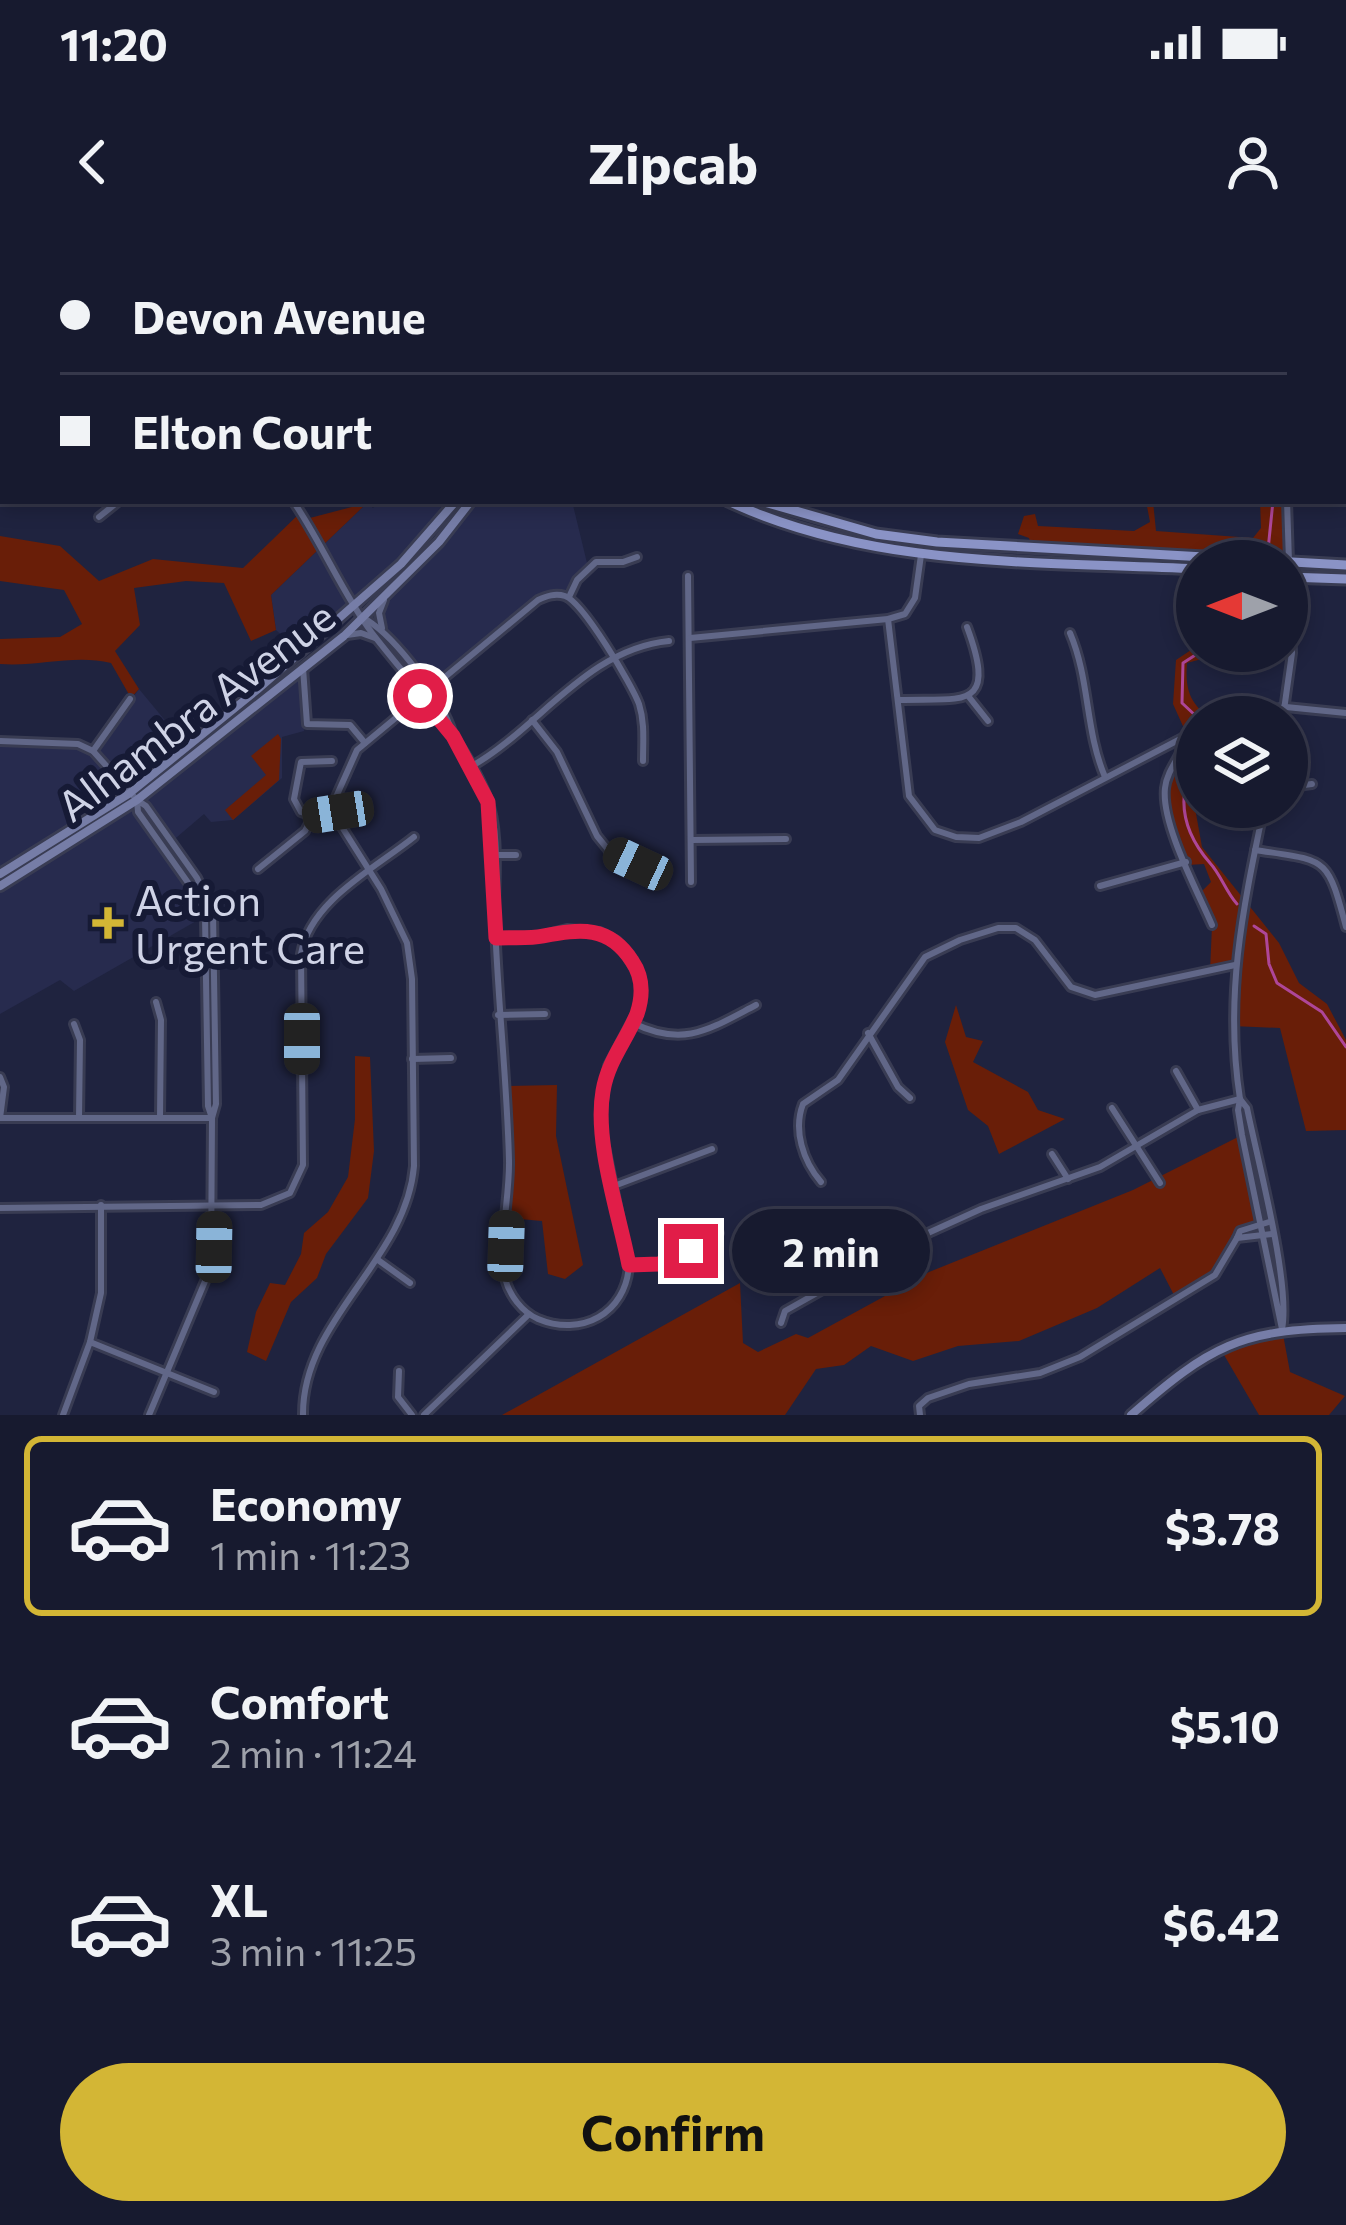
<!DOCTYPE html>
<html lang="en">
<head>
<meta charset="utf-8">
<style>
  :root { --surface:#171a2f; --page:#202337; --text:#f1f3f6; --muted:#9ea1aa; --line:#36384b; --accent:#d3b635 }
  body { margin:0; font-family:Commissioner,sans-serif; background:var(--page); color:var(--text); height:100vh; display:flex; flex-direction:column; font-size:45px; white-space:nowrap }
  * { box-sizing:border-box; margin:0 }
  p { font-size:39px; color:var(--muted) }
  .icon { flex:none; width:66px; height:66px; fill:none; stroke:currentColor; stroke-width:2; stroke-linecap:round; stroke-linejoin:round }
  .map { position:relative; height:1175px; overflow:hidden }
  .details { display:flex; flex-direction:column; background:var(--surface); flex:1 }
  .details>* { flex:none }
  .guide { position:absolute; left:0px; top:0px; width:1347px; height:264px; box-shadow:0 6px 18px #0003,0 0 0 3px var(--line); display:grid; align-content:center; height:264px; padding:0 60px; background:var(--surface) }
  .needle { width:78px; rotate:270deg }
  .fabs { position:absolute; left:1176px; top:300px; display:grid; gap:24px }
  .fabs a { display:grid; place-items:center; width:132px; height:132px; border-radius:50%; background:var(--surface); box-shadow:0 6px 18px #0003,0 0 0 3px var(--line); font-size:60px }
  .end { position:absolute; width:54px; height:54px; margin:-27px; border:15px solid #e11d48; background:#fff; box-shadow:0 0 0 6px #fff }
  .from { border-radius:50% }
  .bubble { position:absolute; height:84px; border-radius:42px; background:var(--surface); box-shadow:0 6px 18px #0003,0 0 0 3px var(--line); font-size:39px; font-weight:700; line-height:84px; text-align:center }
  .car { position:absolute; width:36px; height:72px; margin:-36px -18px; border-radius:15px; box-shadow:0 0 9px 3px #0007; background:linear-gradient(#222 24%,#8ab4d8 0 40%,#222 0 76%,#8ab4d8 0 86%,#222 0) }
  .guide b { display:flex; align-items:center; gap:42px; height:114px; font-size:45px }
  .guide b+b { border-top:3px solid var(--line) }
  .guide i { width:30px; height:30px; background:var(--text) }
  ul { padding:21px 0 0; list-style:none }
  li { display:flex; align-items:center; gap:36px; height:180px; margin:0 24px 18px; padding:0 36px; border:6px solid transparent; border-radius:18px }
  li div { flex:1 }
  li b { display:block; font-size:45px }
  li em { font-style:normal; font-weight:700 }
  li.on { border-color:var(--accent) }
  li>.icon { width:108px; height:108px; stroke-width:1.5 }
  .action { display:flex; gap:24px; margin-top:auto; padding:24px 60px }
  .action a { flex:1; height:138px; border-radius:72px; background:var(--accent); color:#111; font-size:48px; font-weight:700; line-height:138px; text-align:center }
  .status { display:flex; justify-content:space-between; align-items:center; height:84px; padding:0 60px; background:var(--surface); direction:ltr }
  .status svg { height:33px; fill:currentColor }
  header { display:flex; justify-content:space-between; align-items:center; height:156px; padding:0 60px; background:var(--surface); font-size:54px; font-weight:700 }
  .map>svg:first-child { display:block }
</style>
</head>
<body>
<div class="status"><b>11:20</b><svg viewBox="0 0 49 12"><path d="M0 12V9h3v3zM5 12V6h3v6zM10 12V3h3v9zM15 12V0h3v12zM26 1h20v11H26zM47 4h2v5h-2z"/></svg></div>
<header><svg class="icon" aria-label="back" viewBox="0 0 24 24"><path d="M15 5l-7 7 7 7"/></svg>Zipcab<svg class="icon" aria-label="person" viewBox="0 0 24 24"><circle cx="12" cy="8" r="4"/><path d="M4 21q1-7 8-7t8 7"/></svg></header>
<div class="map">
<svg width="1346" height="1175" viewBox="0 0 1346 1175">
  <rect width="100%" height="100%" fill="#1f233f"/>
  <g fill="#272b4e">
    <path d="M381,261H455L424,300L300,412L276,390L271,355L367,263L373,268Z"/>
    <path d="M471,261H572L588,327L569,357L560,355L538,360L430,449L386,397L379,380L384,360Z"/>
    <path d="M302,429L304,491L282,497V538L233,580L211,582L204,574L170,603L138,561V572L201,661L205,676L74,751L60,740L0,774V646L84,596Z"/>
    <path d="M139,449L187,507L130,553L0,634V501H60L93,511Z"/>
  </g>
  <g fill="#691e08">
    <path d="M1146,261H1153L1156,291L1253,298L1261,288L1260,261H1287L1289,321L1032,307L1029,298L1018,294L1024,276L1035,274L1038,286L1134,291L1150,282Z"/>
    <path d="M367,263L271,355L276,390L251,401L224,343L186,341L134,348L140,385L115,411L139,449L131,458L111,423C74,414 38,427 0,424V399L60,397L82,384L64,350L0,341V296L60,306L99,341L153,319L243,328L301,272L306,279Z"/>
    <path d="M1197,406V411H1231L1187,423C1185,447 1189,463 1209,477H1197V526L1190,540L1202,607L1279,703L1299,743L1327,764L1346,800V890L1306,891L1280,788L1232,786L1235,726L1210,731L1212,686L1199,654L1211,642L1204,624L1188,625C1162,562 1158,559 1187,495L1173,464L1176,420Z"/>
    <path d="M278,494L281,499L279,540L233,580L225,570L266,535L251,516Z"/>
    <path d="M956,765L966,797L983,801L973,822L1028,852L1038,870L1065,879L999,914L988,886L968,870L945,802Z"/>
    <path d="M355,816L370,817L374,911L368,958L326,1014L317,1038L291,1062L266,1121L247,1112L256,1072L270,1043L285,1045L301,1014L304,993L328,972L348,937L355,879Z"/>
    <path d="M557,845L556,896L583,1025L565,1039L548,1034L542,981L507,978L509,921L503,846Z"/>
    <path d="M1242,895L1259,984L1239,991L1215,1035L1175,1057L1160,1028L1097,1068L1019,1101L958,1106L913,1121L871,1106L844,1125L816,1129L785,1175H502L740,1043L743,1103L758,1112L796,1094L808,1098L929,1032L1133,950Z"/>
    <path d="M1282,1089L1290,1132L1345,1156L1329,1175H1259L1220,1108Z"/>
  </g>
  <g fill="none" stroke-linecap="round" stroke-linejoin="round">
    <g stroke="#ae4699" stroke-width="3">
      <path d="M917,0L918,3"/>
      <path d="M1268,310L1273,261"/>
      <path d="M1197,477L1182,463L1183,423L1200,412L1221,411"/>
      <path d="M1197,516C1175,555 1182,591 1210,623C1221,635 1226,652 1237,664"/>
      <path d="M1254,686L1266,694L1269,724L1277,743L1322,772L1346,807"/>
    </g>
    <g stroke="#393c53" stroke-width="12">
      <g id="minor">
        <path d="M14,0L18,3"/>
        <path d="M196,0L199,3"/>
        <path d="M293,0L294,3"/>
        <path d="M687,0V3"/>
        <path d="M867,0L868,3"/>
        <path d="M974,0V3"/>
        <path d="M1075,0L1076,3"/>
        <path d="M175,3L176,0"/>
        <path d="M351,3H359"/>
        <path d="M786,3V0"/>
        <path d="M1127,3L1136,0"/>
        <path d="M0,50L3,49"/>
        <path d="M0,64L3,69"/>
        <path d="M0,84L3,89"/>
        <path d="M1344,139H1346"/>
        <path d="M1344,237H1346"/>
        <path d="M239,261H241"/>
        <path d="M293,261C322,303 342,353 372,393C412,445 463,496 487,557C501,594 494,645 495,684C498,763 507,841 509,920C510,957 498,1001 505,1038C509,1055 522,1072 538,1079C581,1097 626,1074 629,1025L600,882L608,826L639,768L641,738L617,701L600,692L567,689L540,696L496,698"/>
        <path d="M99,277L119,261"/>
        <path d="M688,336L691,642"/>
        <path d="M569,357L577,340L596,322H623L637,317"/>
        <path d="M888,379L909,556L935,590L956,597L979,598L1021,582L1188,495"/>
        <path d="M367,380C397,399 442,459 452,492"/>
        <path d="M382,388L379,373L384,360"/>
        <path d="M1070,393C1090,440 1085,490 1105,537"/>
        <path d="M347,395L361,393L375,398"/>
        <path d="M690,398L888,379L905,374L915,358L921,315"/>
        <path d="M303,428L307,484L350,485L365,503"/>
        <path d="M969,457L988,481"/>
        <path d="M899,460C964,458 998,471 967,387"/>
        <path d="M1232,477L1286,467L1346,473"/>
        <path d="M532,480L557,512L597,596L610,612L638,624"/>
        <path d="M1197,490L1188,495C1183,514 1167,529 1165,548C1161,584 1197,650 1212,685"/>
        <path d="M93,511L130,459"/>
        <path d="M1287,516L1296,546L1312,544"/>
        <path d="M472,526C539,488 587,409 669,401"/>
        <path d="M137,560L146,566L197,638L213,672L216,864L212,878L208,866L205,676L201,661L138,572Z"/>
        <path d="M313,576L301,572L294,559L301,522L332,521"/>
        <path d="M692,600L786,599"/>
        <path d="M1255,610C1327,621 1327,615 1346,687"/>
        <path d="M493,615H516"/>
        <path d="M258,629L305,591L313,576L338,572"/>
        <path d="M1100,646L1186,622"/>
        <path d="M156,762L161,780L160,877"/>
        <path d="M498,775L545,774"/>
        <path d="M633,783C684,808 710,789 756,765"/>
        <path d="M74,784L80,800L79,878"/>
        <path d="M868,793L898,847L910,858"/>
        <path d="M412,819L451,818"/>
        <path d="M1176,831L1198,870"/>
        <path d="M0,837L4,847L0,878"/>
        <path d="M1112,868L1160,943"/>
        <path d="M0,878H212L211,1027L149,1175"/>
        <path d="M1052,914L1068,939"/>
        <path d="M821,942C803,921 793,890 803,864L838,840L925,717L960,700L998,688H1016L1035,700L1071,747L1095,755L1235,725"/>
        <path d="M614,946L712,909"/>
        <path d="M0,968L261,965L290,953L303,925L301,714C310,661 374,629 414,597"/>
        <path d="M1269,982L1240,991L1237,998L1272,994"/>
        <path d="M378,1020L410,1043"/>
        <path d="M629,1025L659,1024L719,993"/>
        <path d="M781,1083L785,1071L906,1003L981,969L1100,927L1198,870L1240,859"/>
        <path d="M90,1102L214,1152"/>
        <path d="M399,1131L398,1157L412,1175"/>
        <path d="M63,1175L90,1102L101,1053V965"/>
        <path d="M303,1175C302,1079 406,1021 414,926L412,739L407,703L381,649L340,584L336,557L357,510L538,360C547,356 555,353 565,356C583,362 632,445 639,464C645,483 643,501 643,521"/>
        <path d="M424,1175L528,1075"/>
        <path d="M920,1175L919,1166L928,1158L969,1144L1040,1133L1080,1117L1215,1035L1237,998"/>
      </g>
    </g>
    <g stroke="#393c53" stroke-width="12">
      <g id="tertiary">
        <path d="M1279,0V3"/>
        <path d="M1283,477L1292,413L1287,261"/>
        <path d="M0,501L78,504L93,511L137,560"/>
        <path d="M1240,859L1247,868C1257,918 1291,1044 1282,1089L1242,895L1238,870Z"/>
        <path d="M1240,859C1224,756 1243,668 1264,567"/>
      </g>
    </g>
    <g stroke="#393c53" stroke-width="14">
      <g id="secondary">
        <path d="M646,3L649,0"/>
        <path d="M663,3L665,0"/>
        <path d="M0,634L130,553L257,450L401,324L456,261"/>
        <path d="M0,646L137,560L344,396L439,302L471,261"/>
        <path d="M1131,1175C1210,1106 1240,1089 1346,1088"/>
      </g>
    </g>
    <g stroke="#393c53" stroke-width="15">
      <g id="primary">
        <path d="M435,0L437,3"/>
        <path d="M452,0L455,3"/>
        <path d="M728,261C874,329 1040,321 1197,329"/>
        <path d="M761,261L876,294L937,302L1346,325"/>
        <path d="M1287,337L1346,339"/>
      </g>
    </g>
    <use href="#minor" stroke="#616788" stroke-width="6"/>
    <use href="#tertiary" stroke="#616788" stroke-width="6"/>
    <use href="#secondary" stroke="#767da7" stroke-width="8"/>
    <use href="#primary" stroke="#8a93c6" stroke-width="9"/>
  </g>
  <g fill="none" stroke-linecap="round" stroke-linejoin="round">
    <path stroke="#e11d48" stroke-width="15" d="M420,456L453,496L488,562L496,698C511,697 528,699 543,696C580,689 609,685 632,721C643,737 643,756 637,774C626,801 608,821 603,851C594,901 619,974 629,1025L659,1024L691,1011"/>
  </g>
  <path fill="#d3b635" stroke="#161a35" stroke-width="4.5" d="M102 665h12v12h12v12h-12v12h-12v-12h-12v-12h12z"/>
  <g text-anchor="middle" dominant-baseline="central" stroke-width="12" stroke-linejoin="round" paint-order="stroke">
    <g font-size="42" fill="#cfd3e6" stroke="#161a35">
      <text transform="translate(195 470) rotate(-37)">Alhambra Avenue</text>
    </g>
    <g font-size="42" fill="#cfd3e6" stroke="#161a35" text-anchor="start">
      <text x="135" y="659">Action<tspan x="135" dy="48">Urgent Care</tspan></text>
    </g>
  </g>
</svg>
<div class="fabs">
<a><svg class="needle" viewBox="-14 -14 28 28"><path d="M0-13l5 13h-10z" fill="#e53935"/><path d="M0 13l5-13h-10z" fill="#9ea1aa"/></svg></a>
<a><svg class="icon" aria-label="layers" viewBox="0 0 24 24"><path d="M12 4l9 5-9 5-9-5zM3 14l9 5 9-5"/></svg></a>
</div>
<i class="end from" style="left:420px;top:456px"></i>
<i class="end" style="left:691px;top:1011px"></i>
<div class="bubble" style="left:732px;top:969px;width:198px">2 min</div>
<i class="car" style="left:338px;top:572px;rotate:261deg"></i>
<i class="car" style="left:638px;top:624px;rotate:295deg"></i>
<i class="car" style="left:302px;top:799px;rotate:180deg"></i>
<i class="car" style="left:506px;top:1006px;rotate:2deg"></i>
<i class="car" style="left:214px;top:1007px;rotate:1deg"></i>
<div class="guide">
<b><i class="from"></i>Devon Avenue</b>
<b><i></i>Elton Court</b>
</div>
</div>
<section class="details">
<ul>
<li class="on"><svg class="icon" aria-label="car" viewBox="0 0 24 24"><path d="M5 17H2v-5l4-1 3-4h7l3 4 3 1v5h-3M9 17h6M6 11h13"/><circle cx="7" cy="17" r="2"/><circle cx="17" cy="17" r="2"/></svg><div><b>Economy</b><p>1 min · 11:23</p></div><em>$3.78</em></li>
<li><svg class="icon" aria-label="car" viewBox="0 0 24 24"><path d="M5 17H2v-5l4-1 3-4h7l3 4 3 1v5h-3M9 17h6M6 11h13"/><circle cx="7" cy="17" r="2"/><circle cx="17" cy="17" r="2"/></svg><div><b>Comfort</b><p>2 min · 11:24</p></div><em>$5.10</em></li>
<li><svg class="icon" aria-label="car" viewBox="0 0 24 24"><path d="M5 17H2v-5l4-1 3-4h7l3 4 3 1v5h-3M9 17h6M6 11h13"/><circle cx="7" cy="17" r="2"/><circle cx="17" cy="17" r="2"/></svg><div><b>XL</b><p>3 min · 11:25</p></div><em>$6.42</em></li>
</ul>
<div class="action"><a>Confirm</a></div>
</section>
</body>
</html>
